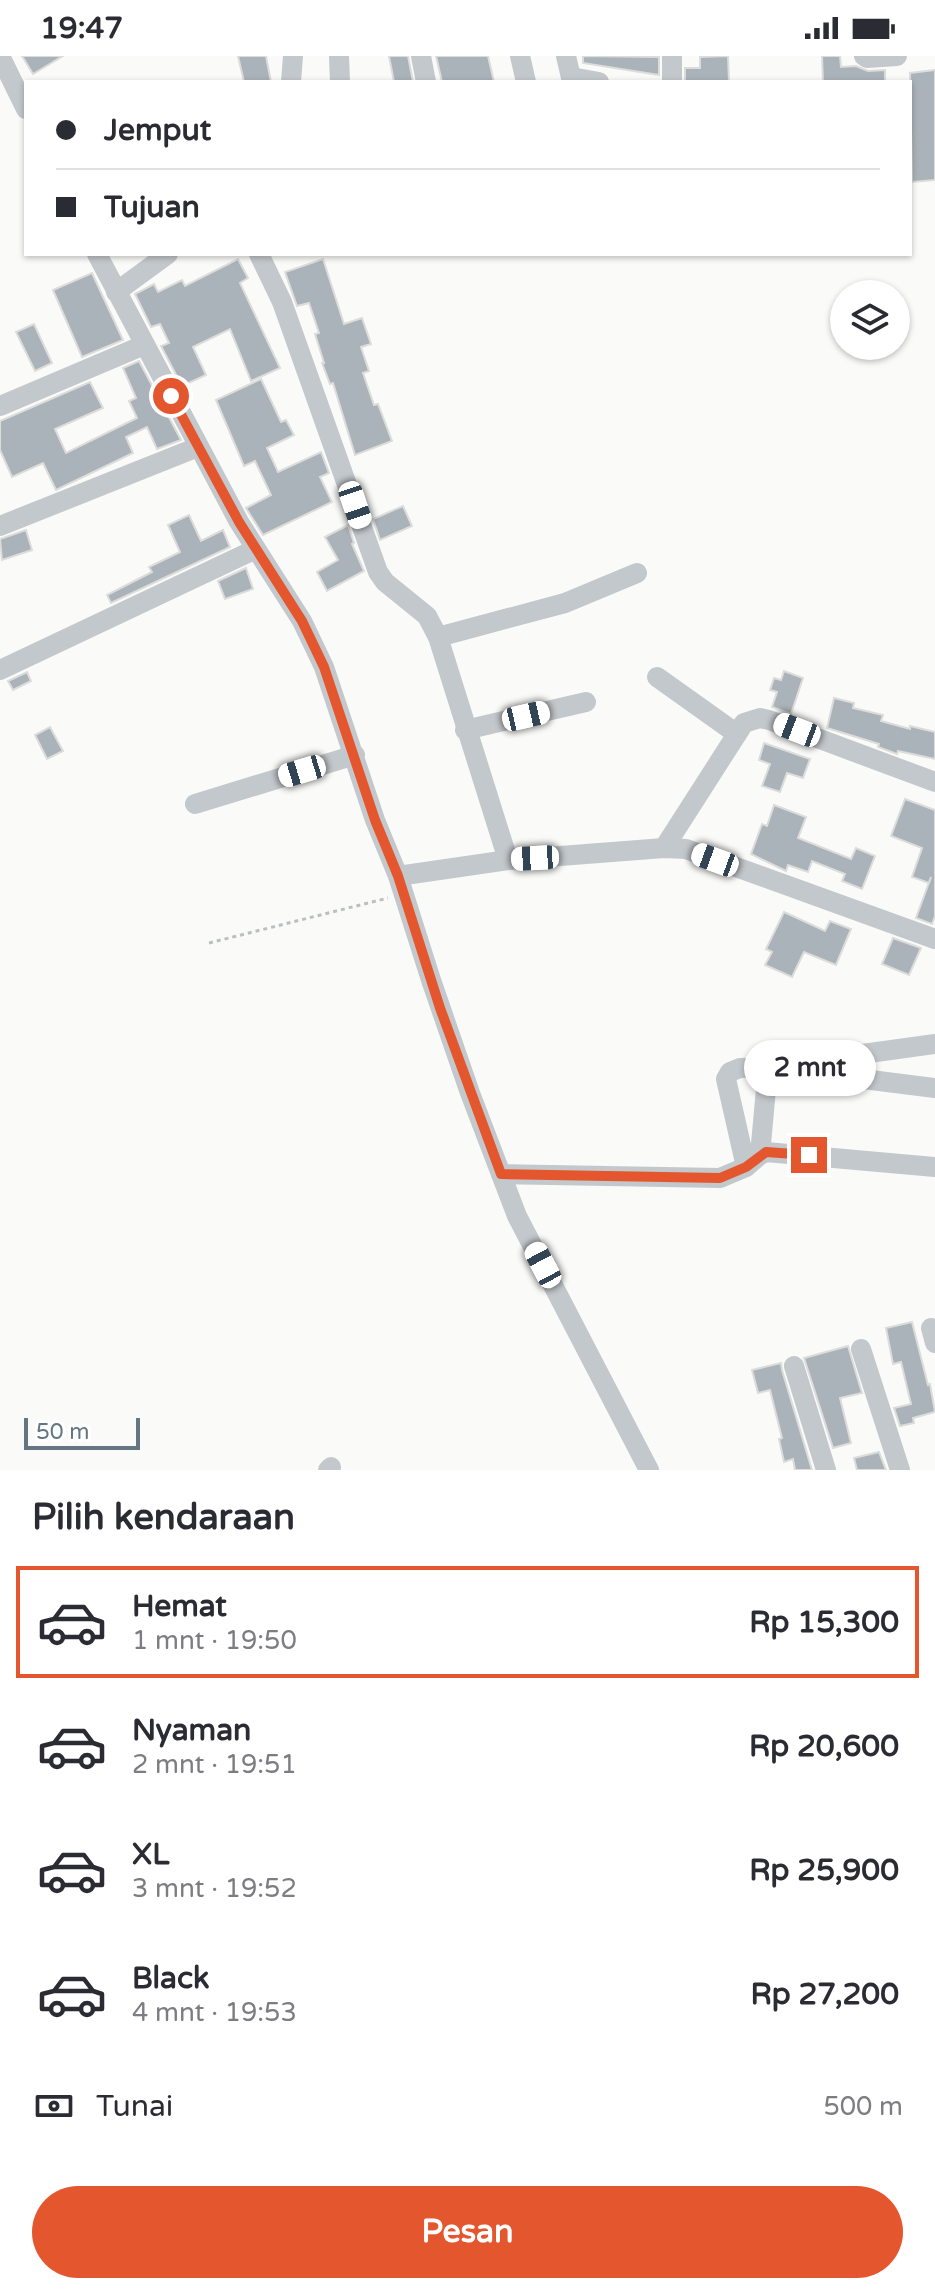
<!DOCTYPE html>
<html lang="id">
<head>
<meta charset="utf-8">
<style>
  :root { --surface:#fff; --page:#f2f2f3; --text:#2b2b33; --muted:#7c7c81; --line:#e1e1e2; --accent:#e4572e }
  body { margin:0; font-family:"Varela Round",sans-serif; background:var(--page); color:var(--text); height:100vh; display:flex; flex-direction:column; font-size:30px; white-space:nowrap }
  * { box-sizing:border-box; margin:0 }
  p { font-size:26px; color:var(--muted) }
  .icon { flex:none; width:44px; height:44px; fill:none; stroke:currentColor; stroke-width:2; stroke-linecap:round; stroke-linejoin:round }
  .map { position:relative; height:1414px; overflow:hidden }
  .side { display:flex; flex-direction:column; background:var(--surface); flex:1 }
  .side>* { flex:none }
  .hud { position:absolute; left:24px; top:24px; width:888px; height:176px; border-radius:0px; box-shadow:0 2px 6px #0004; display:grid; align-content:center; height:176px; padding:0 32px; background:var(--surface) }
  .buttons { position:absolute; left:830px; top:224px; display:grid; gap:16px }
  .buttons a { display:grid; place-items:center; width:80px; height:80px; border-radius:50%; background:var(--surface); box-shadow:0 2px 6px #0004; font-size:40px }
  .scale { position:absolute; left:24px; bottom:20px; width:116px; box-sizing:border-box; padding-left:8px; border:4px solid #657683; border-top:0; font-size:22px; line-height:28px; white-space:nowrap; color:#657683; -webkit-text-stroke:6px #fff; paint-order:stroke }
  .end { position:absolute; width:36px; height:36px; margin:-18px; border:10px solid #e4572e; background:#fff; box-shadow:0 0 0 4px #fff }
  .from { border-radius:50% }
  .bubble { position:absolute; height:56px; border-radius:28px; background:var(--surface); box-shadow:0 2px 6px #0004; font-size:26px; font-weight:700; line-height:56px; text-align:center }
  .car { position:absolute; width:24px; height:48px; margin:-24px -12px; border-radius:10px; box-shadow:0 0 6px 2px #0007; background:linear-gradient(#fff 24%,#345 0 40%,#fff 0 76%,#345 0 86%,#fff 0) }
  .hud b { display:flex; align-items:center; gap:28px; height:76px; font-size:30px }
  .hud b+b { border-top:2px solid var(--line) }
  .hud i { width:20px; height:20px; background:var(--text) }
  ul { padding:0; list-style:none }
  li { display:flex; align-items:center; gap:24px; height:112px; margin:0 16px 12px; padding:0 16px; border:4px solid transparent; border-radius:0px }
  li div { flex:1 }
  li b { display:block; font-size:30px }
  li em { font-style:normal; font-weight:700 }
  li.active { border-color:var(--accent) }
  li>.icon { width:72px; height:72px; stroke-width:1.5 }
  h2 { padding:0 32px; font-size:36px; line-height:96px }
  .pay { display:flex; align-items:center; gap:20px; height:88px; padding:0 32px; font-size:30px }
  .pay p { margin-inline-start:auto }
  .action { display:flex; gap:16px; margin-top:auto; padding:16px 32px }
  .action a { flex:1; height:92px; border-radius:48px; background:var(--accent); color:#fff; font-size:32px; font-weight:700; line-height:92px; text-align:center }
  .status { display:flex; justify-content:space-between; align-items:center; height:56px; padding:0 40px; background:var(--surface); direction:ltr }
  .status svg { height:22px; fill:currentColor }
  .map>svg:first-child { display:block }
</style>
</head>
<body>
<div class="status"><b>19:47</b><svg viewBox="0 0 49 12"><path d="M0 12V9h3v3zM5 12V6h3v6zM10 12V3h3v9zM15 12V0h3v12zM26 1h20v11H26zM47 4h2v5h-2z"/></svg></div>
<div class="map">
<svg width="935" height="1414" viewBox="0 0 935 1414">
  <rect width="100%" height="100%" fill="#fafaf8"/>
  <g fill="#aab3b9" stroke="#dcdcda" stroke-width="2">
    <path d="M22,0H63L33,18Z"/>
    <path d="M238,0H266L271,26H244Z"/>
    <path d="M389,0H408L413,26H394Z"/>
    <path d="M436,0H488L494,26H442Z"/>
    <path d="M583,0L659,1V19L583,7Z"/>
    <path d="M728,0L729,26H685V12H700V1Z"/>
    <path d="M822,0H840L841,11L856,10L868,15L885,14V26H823Z"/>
    <path d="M935,14V124L912,126L910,17Z"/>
    <path d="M238,203L248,222L240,227L280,312L251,325L230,273L193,291L206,319L182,330L161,290L169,287L160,268L151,271L135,238L154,228L158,236L182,224L185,230Z"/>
    <path d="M323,203L344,268L362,262L371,288L361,291L369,315L363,317L374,349L378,348L392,385L355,399L333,327L330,328L322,307H324L315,278L319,277L309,247L297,250L285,216Z"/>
    <path d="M92,217L123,284L82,301L53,234Z"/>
    <path d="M34,268L52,307L35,315L16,276Z"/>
    <path d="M139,305L181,384L157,393L147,371L126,381L133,397L56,434L43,407L12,421L0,394V365L90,326L103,352L55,373L66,397L137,362L129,345L136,342L123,312Z"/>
    <path d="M261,323L281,366L286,364L294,379L267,392L278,416L321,396L329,417L320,421L332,446L263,479L246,452L271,439L255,405L244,410L216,344Z"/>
    <path d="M403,450L412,470L380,484L373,463Z"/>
    <path d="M189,459L201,485L223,474L230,491L111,547L107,539L152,516L149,511L180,496L168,469Z"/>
    <path d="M348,469L354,487L352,488L364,515L327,535L317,516L338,504L325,481Z"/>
    <path d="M26,474L32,494L2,504L0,483Z"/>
    <path d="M246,512L253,533L225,543L218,525Z"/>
    <path d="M784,615L803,622L791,658L772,651L777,636L770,634L774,622L781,624Z"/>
    <path d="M27,616L31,625L13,634L8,625Z"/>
    <path d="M834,642L854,647L853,652L883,659L881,665L910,673V670L935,676V703L898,695L897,698L878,691L879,688L827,672Z"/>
    <path d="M50,671L63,695L47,703L35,679Z"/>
    <path d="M764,687L810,703L803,722L787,717L780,736L762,730L770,708L759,704Z"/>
    <path d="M905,743L935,754V860L932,868L916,862L931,821L929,827L912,821L922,792L891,780Z"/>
    <path d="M774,749L806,761L798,782L851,803L856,792L875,800L862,833L842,825L845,818L812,805L808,816L788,809L786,815L751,798L762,768L767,770Z"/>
    <path d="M784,856L825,875L830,865L851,873L836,909L804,896L792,921L765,909L772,896L766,893Z"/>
    <path d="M893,882L921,892L909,919L882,908Z"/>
    <path d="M912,1266L928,1329L930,1328L935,1356L913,1362L914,1367L900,1370L894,1352L911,1348L901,1306L893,1308L886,1272Z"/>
    <path d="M848,1290L862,1337L840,1342L851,1387L833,1392L804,1302Z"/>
    <path d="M781,1307L782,1314L812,1414H795L793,1403L784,1406L779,1383L782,1382L770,1334L758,1337L752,1314Z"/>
    <path d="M879,1396L886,1414H857L854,1402Z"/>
  </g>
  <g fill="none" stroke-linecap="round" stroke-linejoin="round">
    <path stroke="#bbbfc2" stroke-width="3" stroke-dasharray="4 4" stroke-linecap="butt" d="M209,887L388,842"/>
    <g stroke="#c3c8cc" stroke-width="20">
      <path d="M0,0L26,53"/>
      <path d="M339,0L340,26"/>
      <path d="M421,0L426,26"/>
      <path d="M520,0L526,26"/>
      <path d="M566,0L572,26"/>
      <path d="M672,0V26"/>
      <path d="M864,0L867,2L897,0"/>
      <path d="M571,21L599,26"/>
      <path d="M291,26L293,0"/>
      <path d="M97,198L239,466L302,565L324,611L375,764L398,820L431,924L470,1037L517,1160L649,1414"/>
      <path d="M259,198L282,246L378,516L385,526L427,560L438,581L508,804"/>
      <path d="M116,236L168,198"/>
      <path d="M0,350L144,289"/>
      <path d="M0,470L198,391"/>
      <path d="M438,581L565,547L637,517"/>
      <path d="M0,614L256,493"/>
      <path d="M657,621L737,678"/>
      <path d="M465,674L586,646"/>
      <path d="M195,748L355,699"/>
      <path d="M664,792L744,667L760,662L769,664L935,726"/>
      <path d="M398,820L508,804L664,792L686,793L935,883"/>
      <path d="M760,1099L768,1011L935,1032"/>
      <path d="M746,1111L726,1023L730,1016L740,1012L768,1011L935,988"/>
      <path d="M501,1118L720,1122L746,1111L760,1099L766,1096L935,1111"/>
      <path d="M931,1272L935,1287"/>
      <path d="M861,1293L900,1414"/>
      <path d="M794,1310L826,1414"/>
      <path d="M328,1414L331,1411"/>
    </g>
  </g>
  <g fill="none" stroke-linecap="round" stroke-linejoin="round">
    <path stroke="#e4572e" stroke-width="10" d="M171,340L239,466L302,565L324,611L375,764L398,820L440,952L501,1118L720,1122L746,1111L766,1096L809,1099"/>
  </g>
</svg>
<div class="buttons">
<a><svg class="icon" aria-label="layers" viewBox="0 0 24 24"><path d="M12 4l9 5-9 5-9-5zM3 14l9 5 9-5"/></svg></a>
</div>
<div class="scale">50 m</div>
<i class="end from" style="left:171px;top:340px"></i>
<i class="end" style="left:809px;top:1099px"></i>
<div class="bubble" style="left:744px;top:984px;width:132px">2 mnt</div>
<i class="car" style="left:355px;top:449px;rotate:161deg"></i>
<i class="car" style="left:526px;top:660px;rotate:77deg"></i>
<i class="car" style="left:797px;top:674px;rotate:291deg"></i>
<i class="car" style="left:302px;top:715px;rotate:253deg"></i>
<i class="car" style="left:535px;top:802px;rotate:267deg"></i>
<i class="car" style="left:715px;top:804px;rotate:290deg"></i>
<i class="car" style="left:543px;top:1209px;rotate:332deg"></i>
<div class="hud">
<b><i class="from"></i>Jemput</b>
<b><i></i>Tujuan</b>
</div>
</div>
<section class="side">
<h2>Pilih kendaraan</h2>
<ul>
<li class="active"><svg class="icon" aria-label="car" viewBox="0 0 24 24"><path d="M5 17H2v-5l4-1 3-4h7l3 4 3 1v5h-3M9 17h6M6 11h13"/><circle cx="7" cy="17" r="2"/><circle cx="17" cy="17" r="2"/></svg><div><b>Hemat</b><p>1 mnt · 19:50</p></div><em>Rp 15,300</em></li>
<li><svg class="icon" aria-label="car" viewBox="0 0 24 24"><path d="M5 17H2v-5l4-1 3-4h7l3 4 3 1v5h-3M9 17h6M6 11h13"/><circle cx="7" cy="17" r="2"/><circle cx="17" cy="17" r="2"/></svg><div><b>Nyaman</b><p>2 mnt · 19:51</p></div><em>Rp 20,600</em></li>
<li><svg class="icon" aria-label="car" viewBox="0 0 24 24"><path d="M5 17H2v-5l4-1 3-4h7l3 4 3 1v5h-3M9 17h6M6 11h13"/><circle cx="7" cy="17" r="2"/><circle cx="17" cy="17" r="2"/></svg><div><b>XL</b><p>3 mnt · 19:52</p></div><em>Rp 25,900</em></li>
<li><svg class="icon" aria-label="car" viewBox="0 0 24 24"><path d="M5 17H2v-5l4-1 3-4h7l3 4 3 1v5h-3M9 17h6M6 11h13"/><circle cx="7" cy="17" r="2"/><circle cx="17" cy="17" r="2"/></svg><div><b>Black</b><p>4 mnt · 19:53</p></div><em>Rp 27,200</em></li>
</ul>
<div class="pay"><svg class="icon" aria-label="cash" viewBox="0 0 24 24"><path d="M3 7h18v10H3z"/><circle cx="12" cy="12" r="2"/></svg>Tunai<p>500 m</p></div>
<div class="action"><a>Pesan</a></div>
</section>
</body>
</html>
